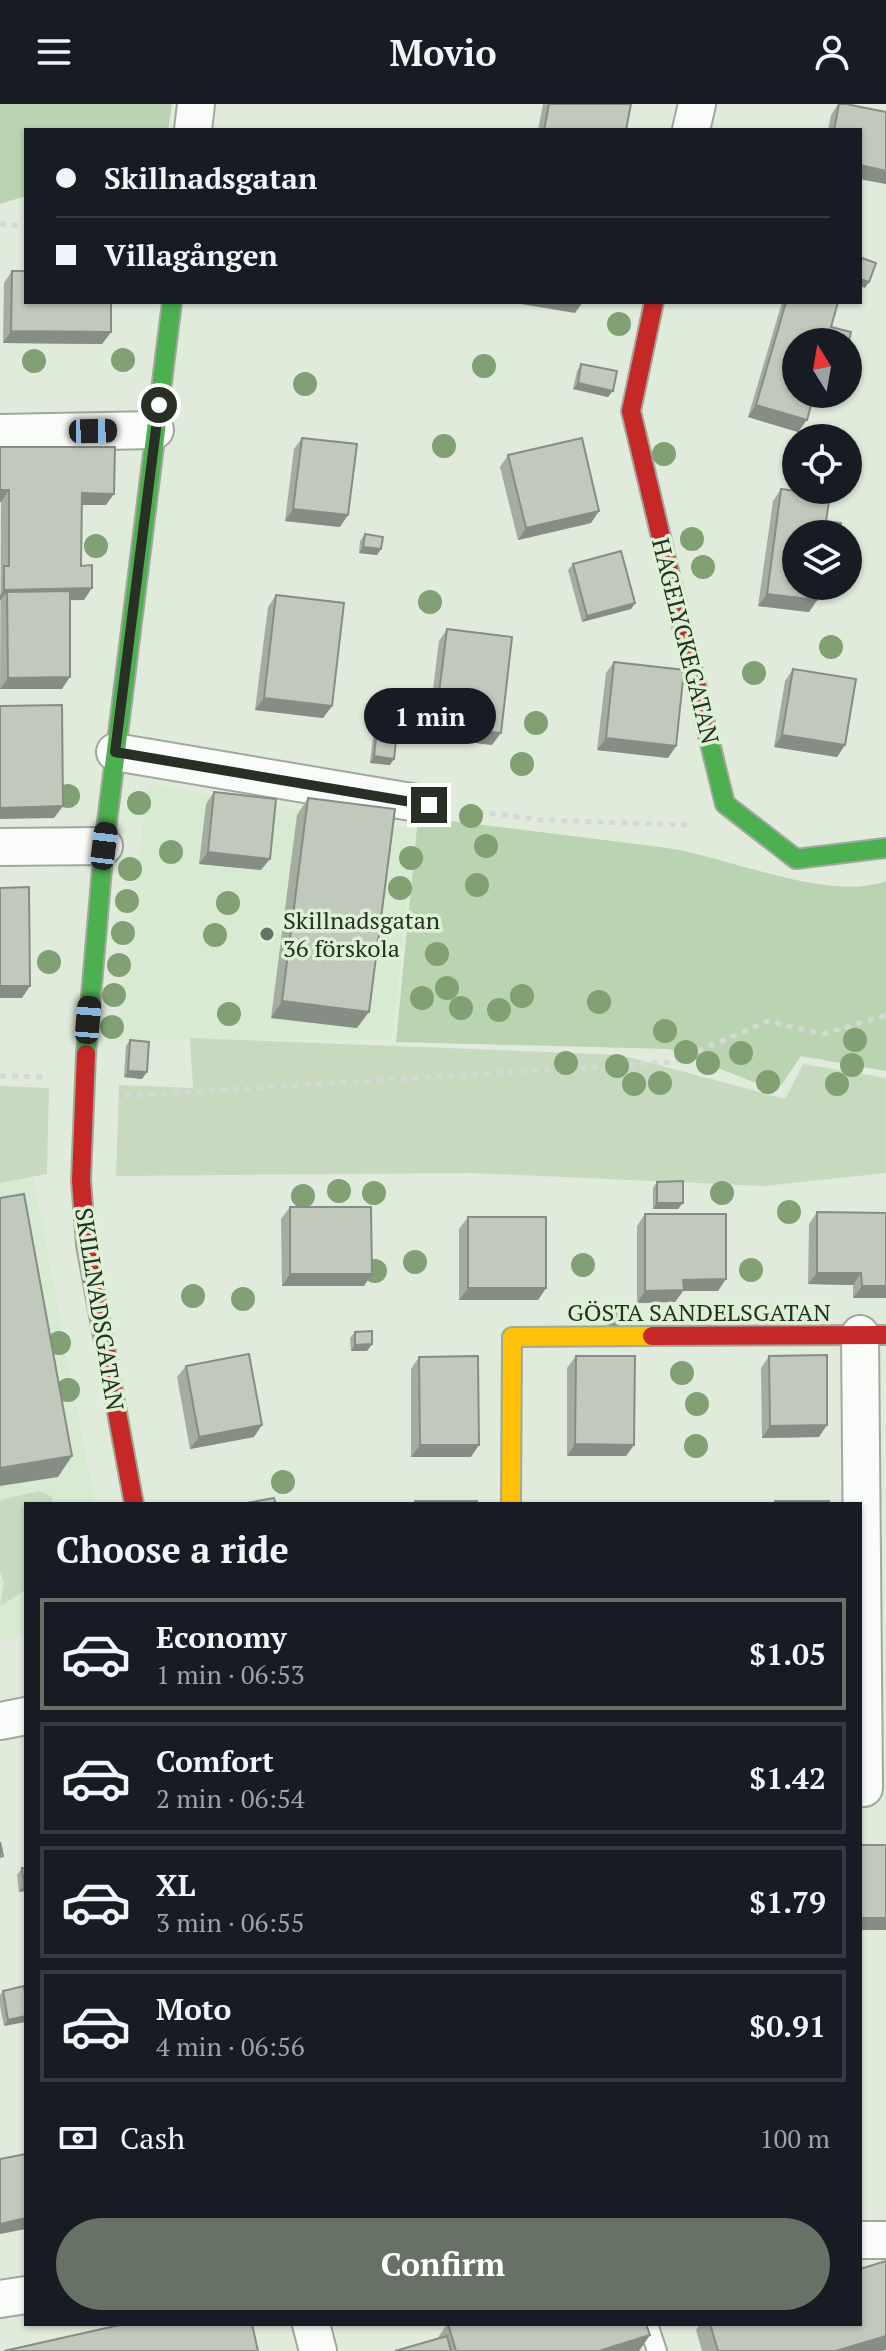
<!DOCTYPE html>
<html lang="en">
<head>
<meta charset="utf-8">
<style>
  :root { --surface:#171b24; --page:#20242c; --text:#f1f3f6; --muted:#9ea1a6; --line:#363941; --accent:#687165 }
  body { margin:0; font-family:"PT Serif",serif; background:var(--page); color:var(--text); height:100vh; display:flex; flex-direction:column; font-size:30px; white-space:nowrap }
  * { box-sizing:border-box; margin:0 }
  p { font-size:26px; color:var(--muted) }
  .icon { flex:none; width:44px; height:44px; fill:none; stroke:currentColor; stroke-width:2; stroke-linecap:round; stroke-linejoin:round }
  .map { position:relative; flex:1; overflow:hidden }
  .side { position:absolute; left:24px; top:1398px; width:838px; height:824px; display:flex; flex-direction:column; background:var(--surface); border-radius:0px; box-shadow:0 2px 6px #0004 }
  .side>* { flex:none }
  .guide { position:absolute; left:24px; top:24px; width:838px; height:176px; border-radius:0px; box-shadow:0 2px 6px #0004; display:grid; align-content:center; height:176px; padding:0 32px; background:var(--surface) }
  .needle { width:52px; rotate:349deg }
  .buttons { position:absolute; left:782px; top:224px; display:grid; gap:16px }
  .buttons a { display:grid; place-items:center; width:80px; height:80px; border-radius:50%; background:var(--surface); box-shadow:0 2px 6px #0004; font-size:40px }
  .end { position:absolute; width:36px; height:36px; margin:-18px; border:10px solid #283026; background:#fff; box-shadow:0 0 0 4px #fff }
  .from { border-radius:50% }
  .bubble { position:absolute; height:56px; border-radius:28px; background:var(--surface); box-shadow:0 2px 6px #0004; font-size:26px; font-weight:800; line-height:56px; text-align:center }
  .car { position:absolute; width:24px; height:48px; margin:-24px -12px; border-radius:10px; box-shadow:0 0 6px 2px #0007; background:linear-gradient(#222 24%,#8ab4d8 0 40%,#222 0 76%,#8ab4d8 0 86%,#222 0) }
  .guide b { display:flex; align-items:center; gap:28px; height:76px; font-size:30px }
  .guide b+b { border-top:2px solid var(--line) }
  .guide i { width:20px; height:20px; background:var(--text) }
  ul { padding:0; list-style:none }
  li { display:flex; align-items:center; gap:24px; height:112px; margin:0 16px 12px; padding:0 16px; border:4px solid var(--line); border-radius:0px }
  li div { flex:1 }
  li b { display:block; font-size:30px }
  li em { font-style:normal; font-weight:800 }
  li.on { border-color:var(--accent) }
  li>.icon { width:72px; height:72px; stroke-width:1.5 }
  h2 { padding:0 32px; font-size:36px; line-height:96px }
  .pay { display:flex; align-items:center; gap:20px; height:88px; padding:0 32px; font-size:30px }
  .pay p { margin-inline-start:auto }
  .action { display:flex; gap:16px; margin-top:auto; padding:16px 32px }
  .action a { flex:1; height:92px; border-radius:48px; background:var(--accent); color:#fff; font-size:32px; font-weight:800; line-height:92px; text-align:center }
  header { display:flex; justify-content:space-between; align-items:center; height:104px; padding:0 32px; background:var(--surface); font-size:36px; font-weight:800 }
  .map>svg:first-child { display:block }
</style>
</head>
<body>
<header><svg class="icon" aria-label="menu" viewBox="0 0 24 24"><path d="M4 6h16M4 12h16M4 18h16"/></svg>Movio<svg class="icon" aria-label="person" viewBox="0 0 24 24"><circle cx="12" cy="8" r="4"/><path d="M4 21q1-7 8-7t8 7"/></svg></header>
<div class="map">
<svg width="886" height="2247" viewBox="0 0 886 2247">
  <rect width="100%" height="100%" fill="#e0ebdb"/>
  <g fill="#d8ead1">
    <path d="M148,680L416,725L392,935L116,936Z"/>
    <path d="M33,1073L95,1400H26V1533L0,1537V1079Z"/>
  </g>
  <g fill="#c7dac0">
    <path d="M190,934L621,951L785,995L803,960L886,974V1069L764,1082L472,1069L116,1072L119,981L193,984Z"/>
    <path d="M0,982L49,984L47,1070L0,1079Z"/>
    <path d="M39,1387L51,1392L53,1400H26V1486L0,1502L4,1479L0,1467V1396Z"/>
  </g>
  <g fill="#bad3b0">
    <path d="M0,0H172L168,26H26V92L0,100Z"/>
    <path d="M418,713C499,723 580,733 660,743C726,751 826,799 886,777V967L801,952L777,987L669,945L396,938Z"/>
  </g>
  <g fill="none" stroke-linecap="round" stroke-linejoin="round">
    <g stroke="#a0a89c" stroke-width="22">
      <path id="lane" d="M648,2220L657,2247"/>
    </g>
    <g stroke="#a0a89c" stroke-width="40">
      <g id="street">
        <path d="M193,26L196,0"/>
        <path d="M691,26L697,0"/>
        <path d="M0,329L155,326"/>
        <path d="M115,648L429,701"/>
        <path d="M0,743L104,742"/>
        <path d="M860,1230L864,1684"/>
        <path d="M0,1617L26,1612"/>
        <path d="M860,2136H886"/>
        <path d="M0,2195L26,2191"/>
        <path d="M311,2220L318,2247"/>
      </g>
    </g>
    <g stroke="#a0a89c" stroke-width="22">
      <g id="fast">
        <path d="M707,627L725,700L796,755L886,744"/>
        <path d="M86,950L104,742L172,198"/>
      </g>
    </g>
    <g stroke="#a0a89c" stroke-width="22">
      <path id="slow" d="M511,1400L512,1233L652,1232"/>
    </g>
    <g stroke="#a0a89c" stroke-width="22">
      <g id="jam">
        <path d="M654,198L631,307L707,627"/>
        <path d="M86,950L81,1076L86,1141L134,1400"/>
        <path d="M652,1232L886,1231"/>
      </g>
    </g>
    <g stroke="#d5d8d4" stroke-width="5" stroke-dasharray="6 6" stroke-linecap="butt">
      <path d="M0,120L26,122"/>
      <path d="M466,706L540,716L687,721"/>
      <path d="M0,972L42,973"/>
      <path d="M125,992L673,958L768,917L823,930L886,911"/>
    </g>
    <use href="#lane" stroke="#fafcfa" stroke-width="18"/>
    <use href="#street" stroke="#fafcfa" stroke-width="36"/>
    <use href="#fast" stroke="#4caf50" stroke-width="18"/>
    <use href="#slow" stroke="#ffc107" stroke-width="18"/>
    <use href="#jam" stroke="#c62828" stroke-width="18"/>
  </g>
  <g fill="#81a074">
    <circle cx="619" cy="220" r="12"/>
    <circle cx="123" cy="256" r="12"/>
    <circle cx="34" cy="257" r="12"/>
    <circle cx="484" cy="262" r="12"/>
    <circle cx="305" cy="280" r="12"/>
    <circle cx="444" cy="342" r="12"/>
    <circle cx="664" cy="350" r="12"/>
    <circle cx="692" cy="435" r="12"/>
    <circle cx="96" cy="442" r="12"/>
    <circle cx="703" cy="463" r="12"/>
    <circle cx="430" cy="498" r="12"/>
    <circle cx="831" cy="543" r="12"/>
    <circle cx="754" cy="569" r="12"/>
    <circle cx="536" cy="619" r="12"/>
    <circle cx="522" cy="660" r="12"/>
    <circle cx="68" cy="692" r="12"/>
    <circle cx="139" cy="699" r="12"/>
    <circle cx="471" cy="712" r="12"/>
    <circle cx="486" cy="742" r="12"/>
    <circle cx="171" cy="748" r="12"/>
    <circle cx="411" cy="754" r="12"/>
    <circle cx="130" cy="765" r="12"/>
    <circle cx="477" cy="781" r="12"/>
    <circle cx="400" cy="784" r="12"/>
    <circle cx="127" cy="797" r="12"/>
    <circle cx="228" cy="799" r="12"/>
    <circle cx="123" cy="829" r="12"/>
    <circle cx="215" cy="831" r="12"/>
    <circle cx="437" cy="850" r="12"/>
    <circle cx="49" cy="858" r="12"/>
    <circle cx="119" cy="861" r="12"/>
    <circle cx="447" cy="884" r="12"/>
    <circle cx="114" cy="891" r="12"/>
    <circle cx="522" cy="892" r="12"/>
    <circle cx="422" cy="894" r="12"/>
    <circle cx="599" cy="898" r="12"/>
    <circle cx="461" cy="904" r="12"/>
    <circle cx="499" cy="906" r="12"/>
    <circle cx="229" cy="910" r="12"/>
    <circle cx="112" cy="923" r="12"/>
    <circle cx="665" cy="927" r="12"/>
    <circle cx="855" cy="936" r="12"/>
    <circle cx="686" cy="948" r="12"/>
    <circle cx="741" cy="949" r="12"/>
    <circle cx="566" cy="959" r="12"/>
    <circle cx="708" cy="959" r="12"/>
    <circle cx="852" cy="961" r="12"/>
    <circle cx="617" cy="962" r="12"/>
    <circle cx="768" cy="978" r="12"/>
    <circle cx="660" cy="979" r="12"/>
    <circle cx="634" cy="980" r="12"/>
    <circle cx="837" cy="980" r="12"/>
    <circle cx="339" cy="1087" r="12"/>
    <circle cx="374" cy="1089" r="12"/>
    <circle cx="722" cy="1089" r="12"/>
    <circle cx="303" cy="1092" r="12"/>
    <circle cx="789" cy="1108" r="12"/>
    <circle cx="415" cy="1158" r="12"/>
    <circle cx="583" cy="1161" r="12"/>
    <circle cx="751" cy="1166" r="12"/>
    <circle cx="375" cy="1167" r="12"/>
    <circle cx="193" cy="1192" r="12"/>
    <circle cx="243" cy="1195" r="12"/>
    <circle cx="613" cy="1210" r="12"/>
    <circle cx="59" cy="1239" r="12"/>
    <circle cx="682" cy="1269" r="12"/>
    <circle cx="68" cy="1286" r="12"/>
    <circle cx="697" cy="1300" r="12"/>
    <circle cx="696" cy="1342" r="12"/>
    <circle cx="283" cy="1378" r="12"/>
  </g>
  <g fill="#a5ada2">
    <path d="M543,0H631L626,26H538Z"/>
    <path d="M838,0H846L886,8V80L860,75V26H828L831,11Z"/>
    <path d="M12,167L111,228L102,240L3,239L4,179Z"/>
    <path d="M782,198H838L796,238L798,328L748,313Z"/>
    <path d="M581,260L608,293L573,285L577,267Z"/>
    <path d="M302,334L340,423L285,417L294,345Z"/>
    <path d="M0,343L106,401H82L81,462L84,496H70L62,585H0L1,398Z"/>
    <path d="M508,351L591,419L518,436L500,363Z"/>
    <path d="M781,385L817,496L809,508L758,502L773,397Z"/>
    <path d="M365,430L381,445L377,451L359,449L360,437Z"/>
    <path d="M573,460L635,499L631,505L582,518L568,466Z"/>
    <path d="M276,491L332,602L323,614L255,606L268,503Z"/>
    <path d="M447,525L492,641L427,633L439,537Z"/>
    <path d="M614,558L676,642L668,654L597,646L606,569Z"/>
    <path d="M793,565L845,641L837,653L774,643L785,577Z"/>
    <path d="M378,617L390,661L370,659L374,623Z"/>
    <path d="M214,688L261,766L199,760L206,700Z"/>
    <path d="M308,694L357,924L271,914L297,711Z"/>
    <path d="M130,936L142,975L124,973L126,942Z"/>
    <path d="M657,1078L678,1105H653V1084Z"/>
    <path d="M290,1103L364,1182H282L281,1115Z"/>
    <path d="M817,1108L886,1109V1194H853V1181L808,1180L809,1120Z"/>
    <path d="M645,1110L718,1187H683L675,1198L637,1199V1122Z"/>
    <path d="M468,1113L546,1184L538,1196H459V1125Z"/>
    <path d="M355,1228L372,1240L367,1247H351L350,1234Z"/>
    <path d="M576,1252L634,1341L626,1352H567V1264Z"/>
    <path d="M769,1252L819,1333L762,1334L761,1264Z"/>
    <path d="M419,1253L471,1353H411V1265Z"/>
    <path d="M186,1262L254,1333L190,1345L177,1273Z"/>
    <path d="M22,1764H26V1787L19,1788L17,1771Z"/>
    <path d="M3,1887L26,1895L25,1918L4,1922L0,1902V1891Z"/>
    <path d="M447,2220L650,2231L639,2247H395L437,2235Z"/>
    <path d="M700,2220H860L886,2246L881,2247H702L696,2226Z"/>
  </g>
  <g fill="#868d84">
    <path d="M860,61L886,67V80L860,75Z"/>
    <path d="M860,175L869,178L865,184L860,182Z"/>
    <path d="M522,198H583L575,209L521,200Z"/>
    <path d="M11,227L111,228L102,240L3,239Z"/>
    <path d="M578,279L613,287L608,293L573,285Z"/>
    <path d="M756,301L807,316L798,328L748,313Z"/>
    <path d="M0,386H9L1,398H0Z"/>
    <path d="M82,389L114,390L106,401H74Z"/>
    <path d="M293,405L348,411L340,423L285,417Z"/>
    <path d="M599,407L591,419L518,436L526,424Z"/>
    <path d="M363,443L381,445L377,451L359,449Z"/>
    <path d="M92,484L84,496L8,497L7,488L0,497V491L4,486Z"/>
    <path d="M767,490L817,496L809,508L758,502Z"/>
    <path d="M635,499L631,505L582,518L587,512Z"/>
    <path d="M70,573L62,585H0L8,574Z"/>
    <path d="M264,594L332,602L323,614L255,606Z"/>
    <path d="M435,621L501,629L492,641L427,633Z"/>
    <path d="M782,631L845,641L837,653L774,643Z"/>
    <path d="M606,634L676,642L668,654L597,646Z"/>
    <path d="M374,652L394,655L390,661L370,659Z"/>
    <path d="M63,702L54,714L0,715V704Z"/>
    <path d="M208,748L270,755L261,766L199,760Z"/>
    <path d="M0,882H30L22,894H0Z"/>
    <path d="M282,897L369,908L357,924L271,914Z"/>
    <path d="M128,967L147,968L142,975L124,973Z"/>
    <path d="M657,1099H683L678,1105H653Z"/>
    <path d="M817,1169H861L853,1181L808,1180Z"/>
    <path d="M290,1170H372L364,1182H282Z"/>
    <path d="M726,1175L718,1187H683L675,1198L637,1199L645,1187L683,1176Z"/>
    <path d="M862,1182H886V1194H853Z"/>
    <path d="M468,1184H546L538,1196H459Z"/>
    <path d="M372,1240L367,1247H351L355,1241Z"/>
    <path d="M262,1321L254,1333L190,1345L199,1333Z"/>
    <path d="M827,1321L819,1333L762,1334L770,1322Z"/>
    <path d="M575,1340L634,1341L626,1352H567Z"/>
    <path d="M420,1341H479L471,1353H411Z"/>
    <path d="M72,1352L58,1373L0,1382V1364Z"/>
    <path d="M24,1781H26V1787L19,1788Z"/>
    <rect x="860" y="1814" width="26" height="12"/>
    <path d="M26,1912L25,1918L4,1922L8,1916Z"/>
    <path d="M26,2114V2125L0,2130V2120Z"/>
    <path d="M650,2231L639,2247H599Z"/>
    <path d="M886,2232V2246L881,2247H836Z"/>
  </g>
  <g fill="#c0c9bc" stroke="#868d84" stroke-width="2">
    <path d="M549,0H631L626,26H544Z"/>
    <path d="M839,0H846L886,8V67L860,61V26H834Z"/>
    <path d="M862,154L876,159L869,178L860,175V159Z"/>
    <path d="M12,167H26V198H111V228L11,227Z"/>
    <path d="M786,198H838L831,223L851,228L848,240V238H796V290H814L807,316L756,301Z"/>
    <path d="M581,260L617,267L613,287L578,279Z"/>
    <path d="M302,334L357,340L348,411L293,405Z"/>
    <path d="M582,334L599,407L526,424L508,351Z"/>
    <path d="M0,343H115L114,390L82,389L81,462L92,461V484L4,486V462H9V386H0Z"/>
    <path d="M781,385L830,391L826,417L841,419L840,430H796V482H819L817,496L767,490Z"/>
    <path d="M365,430L383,433L381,445L363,443Z"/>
    <path d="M621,447L635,499L587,512L573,460Z"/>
    <path d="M70,487V573L8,574L7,488Z"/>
    <path d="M276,491L344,499L332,602L264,594Z"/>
    <path d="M447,525L512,533L501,629L435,621Z"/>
    <path d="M614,558L684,566L676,642L606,634Z"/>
    <path d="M793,565L856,575L845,641L782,631Z"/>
    <path d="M62,601L63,702L0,704V602Z"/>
    <path d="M378,617L398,620L394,655L374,652Z"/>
    <path d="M214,688L276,695L270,755L208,748Z"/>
    <path d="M308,694L395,705L369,908L282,897Z"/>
    <path d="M29,783L30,882H0V784Z"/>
    <path d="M130,936L149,938L147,968L128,967Z"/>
    <path d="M683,1077V1099H657V1078Z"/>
    <path d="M24,1090L72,1352L0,1364V1094Z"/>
    <path d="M290,1103H371L372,1170H290Z"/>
    <path d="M817,1108L886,1109V1182H862L861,1169H817Z"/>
    <path d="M645,1110H726V1175L683,1176L684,1186L645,1187Z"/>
    <rect x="468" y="1113" width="78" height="71"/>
    <path d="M372,1227V1240L355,1241V1228Z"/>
    <path d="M249,1250L262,1321L199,1333L186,1262Z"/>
    <path d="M827,1251V1321L770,1322L769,1252Z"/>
    <path d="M478,1252L479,1341H420L419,1253Z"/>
    <path d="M576,1252H635L634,1341L575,1340Z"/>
    <path d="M274,1394L276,1400H241Z"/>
    <rect x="415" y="1397" width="62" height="3"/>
    <rect x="775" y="1397" width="54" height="3"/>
    <path d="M0,1738L3,1752L0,1753Z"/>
    <rect x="860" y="1741" width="26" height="73"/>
    <path d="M22,1764H26V1781H24Z"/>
    <path d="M24,1882L26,1895V1912L8,1916L3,1887Z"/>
    <path d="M26,2050V2114L0,2120V2055Z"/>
    <path d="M886,2157V2232L836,2247H718L710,2220H860V2165Z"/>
    <path d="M124,2220H252L258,2247H4Z"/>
    <path d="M448,2220H646L650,2231L599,2247H456Z"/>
    <path d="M447,2232L451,2247H395Z"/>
  </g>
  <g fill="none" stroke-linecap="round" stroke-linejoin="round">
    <path stroke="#283026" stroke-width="10" d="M159,301L115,648L429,701"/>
  </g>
  <circle fill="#687165" stroke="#ddf1d5" stroke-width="3" cx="267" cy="830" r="8"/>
  <g text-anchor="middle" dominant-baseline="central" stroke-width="7" stroke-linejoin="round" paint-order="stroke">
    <g font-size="24" fill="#283026" stroke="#ddf1d5">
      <text transform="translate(686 537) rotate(76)">HAGELYCKEGATAN</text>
      <text transform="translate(100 1205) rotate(81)">SKILLNADSGATAN</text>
      <text x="699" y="1208">GÖSTA SANDELSGATAN</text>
    </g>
    <g font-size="24" fill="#283026" stroke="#ddf1d5" text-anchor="start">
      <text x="283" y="816">Skillnadsgatan<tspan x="283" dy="28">36 förskola</tspan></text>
    </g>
  </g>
</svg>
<div class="buttons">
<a><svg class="needle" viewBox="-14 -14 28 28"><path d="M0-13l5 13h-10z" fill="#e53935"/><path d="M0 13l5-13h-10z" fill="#9ea1a6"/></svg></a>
<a><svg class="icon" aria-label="locate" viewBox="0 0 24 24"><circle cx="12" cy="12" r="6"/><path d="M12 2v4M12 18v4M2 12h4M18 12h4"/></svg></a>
<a><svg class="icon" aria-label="layers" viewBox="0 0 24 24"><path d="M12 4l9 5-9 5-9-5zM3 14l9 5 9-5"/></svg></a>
</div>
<i class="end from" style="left:159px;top:301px"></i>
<i class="end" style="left:429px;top:701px"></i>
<div class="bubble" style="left:364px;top:584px;width:132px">1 min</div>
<i class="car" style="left:93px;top:327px;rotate:89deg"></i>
<i class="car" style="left:104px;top:742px;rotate:7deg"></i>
<i class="car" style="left:88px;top:916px;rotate:5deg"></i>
<div class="guide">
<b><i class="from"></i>Skillnadsgatan</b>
<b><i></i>Villagången</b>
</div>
<section class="side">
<h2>Choose a ride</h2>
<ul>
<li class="on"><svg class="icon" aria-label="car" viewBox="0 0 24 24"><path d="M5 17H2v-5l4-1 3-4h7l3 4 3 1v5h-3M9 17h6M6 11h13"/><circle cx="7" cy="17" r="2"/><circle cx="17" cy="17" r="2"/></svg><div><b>Economy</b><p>1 min · 06:53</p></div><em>$1.05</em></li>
<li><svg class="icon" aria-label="car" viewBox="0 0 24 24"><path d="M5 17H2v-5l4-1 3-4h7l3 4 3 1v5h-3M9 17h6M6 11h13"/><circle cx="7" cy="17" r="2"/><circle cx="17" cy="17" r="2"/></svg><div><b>Comfort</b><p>2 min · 06:54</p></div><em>$1.42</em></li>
<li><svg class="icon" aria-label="car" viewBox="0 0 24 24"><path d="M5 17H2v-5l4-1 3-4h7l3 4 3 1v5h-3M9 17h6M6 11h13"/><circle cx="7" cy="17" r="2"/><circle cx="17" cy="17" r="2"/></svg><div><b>XL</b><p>3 min · 06:55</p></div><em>$1.79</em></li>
<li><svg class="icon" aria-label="car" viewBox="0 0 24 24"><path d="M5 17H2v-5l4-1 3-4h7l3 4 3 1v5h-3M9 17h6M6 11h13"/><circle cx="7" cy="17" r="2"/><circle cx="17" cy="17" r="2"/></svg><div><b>Moto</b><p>4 min · 06:56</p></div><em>$0.91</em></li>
</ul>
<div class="pay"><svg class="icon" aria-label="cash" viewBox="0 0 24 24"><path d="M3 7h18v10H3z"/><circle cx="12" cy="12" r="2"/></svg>Cash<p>100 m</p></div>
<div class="action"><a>Confirm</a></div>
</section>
</div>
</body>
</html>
